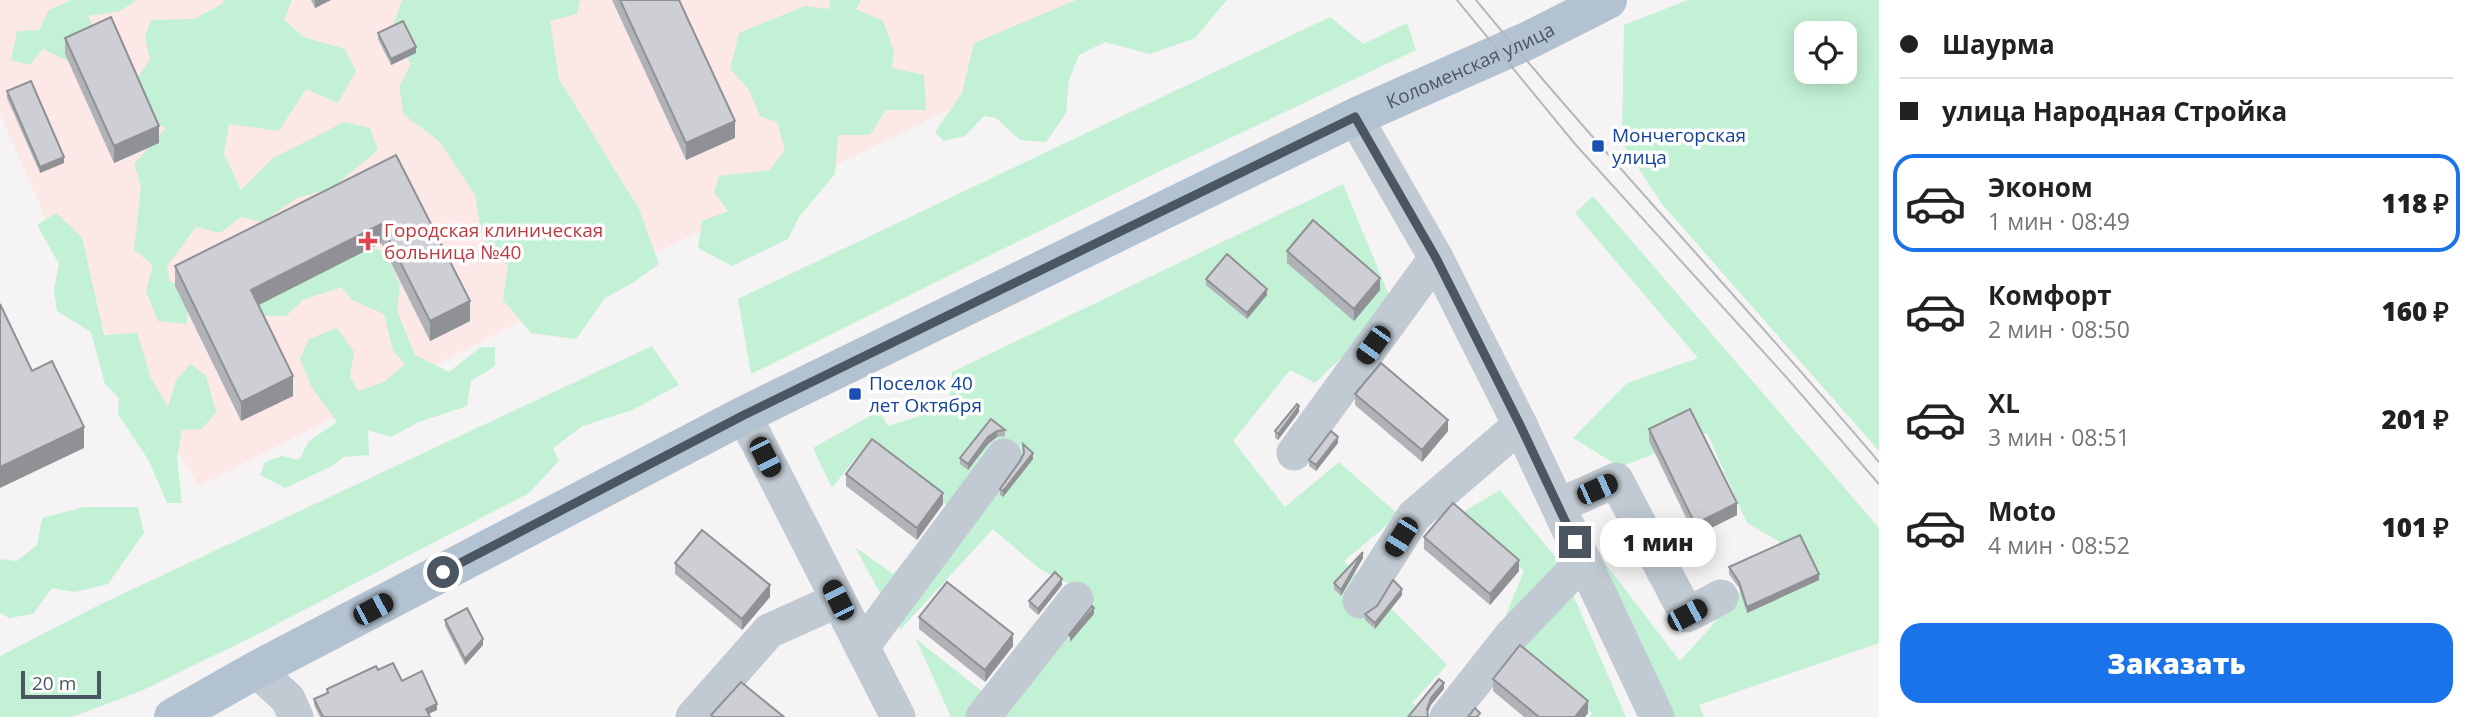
<!DOCTYPE html>
<html lang="ru">
<head>
<meta charset="utf-8">
<style>
  :root { --surface:#fff; --page:#f2f2f2; --text:#222; --muted:#767676; --line:#e0e0e0; --accent:#1a73e8 }
  body { margin:0; font-family:"Open Sans",sans-serif; background:var(--page); color:var(--text); height:100vh; display:flex; flex-direction:column; font-size:26px; white-space:nowrap }
  * { box-sizing:border-box; margin:0 }
  p { font-size:23px; color:var(--muted) }
  .icon { flex:none; width:38px; height:38px; fill:none; stroke:currentColor; stroke-width:2; stroke-linecap:round; stroke-linejoin:round }
  .map { position:relative; flex:1; overflow:hidden }
  .drawer { display:flex; flex-direction:column; background:var(--surface); width:595px }
  .drawer>* { flex:none }
  .banner { display:grid; align-content:center; height:154px; padding:0 21px; background:var(--surface) }
  .fabs { position:absolute; left:1794px; top:21px; display:grid; gap:14px }
  .fabs a { display:grid; place-items:center; width:63px; height:63px; border-radius:14px; background:var(--surface); box-shadow:0 4px 18px #0003; font-size:35px }
  .scale { position:absolute; left:21px; bottom:18px; width:80px; box-sizing:border-box; padding-left:7px; border:4px solid #4a5661; border-top:0; font-size:19px; line-height:24px; white-space:nowrap; color:#4a5661; -webkit-text-stroke:5px #fff; paint-order:stroke }
  .end { position:absolute; width:32px; height:32px; margin:-16px; border:9px solid #4a5661; background:#fff; box-shadow:0 0 0 4px #fff }
  .from { border-radius:50% }
  .bubble { position:absolute; height:49px; border-radius:21px; background:var(--surface); box-shadow:0 4px 18px #0003; font-size:23px; font-weight:800; line-height:49px; text-align:center }
  .car { position:absolute; width:21px; height:42px; margin:-21px -10px; border-radius:9px; box-shadow:0 0 5px 2px #0007; background:linear-gradient(#222 24%,#8ab4d8 0 40%,#222 0 76%,#8ab4d8 0 86%,#222 0) }
  .banner b { display:flex; align-items:center; gap:24px; height:66px; font-size:26px }
  .banner b+b { border-top:2px solid var(--line) }
  .banner i { width:18px; height:18px; background:var(--text) }
  ul { padding:0; list-style:none }
  li { display:flex; align-items:center; gap:21px; height:98px; margin:0 14px 10px; padding:0 7px; border:4px solid transparent; border-radius:21px }
  li div { flex:1 }
  li b { display:block; font-size:26px }
  li em { font-style:normal; font-weight:800 }
  li.active { border-color:var(--accent) }
  li>.icon { width:63px; height:63px; stroke-width:1.5 }
  .primary-button { display:flex; gap:14px; margin-top:auto; padding:14px 21px }
  .primary-button a { flex:1; height:80px; border-radius:21px; background:var(--accent); color:#fff; font-size:28px; font-weight:800; line-height:80px; text-align:center }
  main { display:flex; flex:1; min-height:0 }
  .map>svg:first-child { display:block }
</style>
</head>
<body>
<main>
<div class="map">
<svg width="1879" height="717" viewBox="0 0 1879 717">
  <rect width="100%" height="100%" fill="#f5f3f3"/>
  <path fill="#fce8e6" d="M0,0H1174L657,252L199,486L68,269L0,114Z"/>
  <g fill="#c3f1d5" fill-rule="evenodd">
    <path d="M71,0H137L120,11L88,16L103,49L84,69L43,49L30,65L11,60L17,31L39,30L49,10Z"/>
    <path d="M224,0H292L284,20L304,37L345,49L356,71L338,103L306,89L279,131L229,124L224,154L241,190L273,158L344,122L370,128L378,150L332,188L297,198L262,222L241,217L220,233L196,227L167,266L170,282L187,286V324L158,321L146,291L153,265L134,250L141,187L134,164L166,128L139,114L128,91L150,60L145,37L151,20L194,19L222,4Z"/>
    <path d="M402,0H580L577,14L550,21L559,79L639,209L659,264L631,284L605,298L576,339L531,333L503,300L508,266L482,238L475,195L439,141L404,115L399,87L411,64L390,34Z"/>
    <path d="M830,0H861L856,9L883,21L894,52L892,68L924,75L926,110H886L870,135H838L835,174L799,217L788,239L732,266L698,248L702,221L728,211L714,192L719,176L770,170L785,150L777,122L760,116L748,88L730,69L739,33L805,6L829,9Z"/>
    <path d="M1076,0H1227L1195,38L1150,54L1105,42L1079,55L1069,80L1066,113L1046,142L1020,140L996,118L984,116L965,136L944,141L935,132L962,93L974,43Z"/>
    <path d="M1688,0H1879V451L1662,204L1622,143L1624,25ZM1806,33H1844V72H1806Z"/>
    <path d="M1330,17L1363,44L1407,23L1416,50L1154,174L751,374L738,299Z"/>
    <path d="M1343,184L1394,307L1315,383L1290,370L1233,441L1285,507L1339,462L1399,515L1344,561L1447,665L1412,703L1432,717H951L916,639L983,692L1084,591L1041,570L993,529L900,630L855,547L893,574L950,508L872,437L832,488L813,448L879,411L888,426L949,407L952,372Z"/>
    <path d="M1593,196L1879,528V643L1699,705L1704,717H1664L1595,550L1680,661L1710,628L1780,542L1747,523L1707,433L1620,467L1573,438L1627,383L1698,358L1575,213Z"/>
    <path d="M56,213L82,237L104,335L137,333L151,378L168,407L176,380L191,364L206,376L216,412L202,429L182,430L177,458L182,503H167L149,461L118,414L119,398L105,384L91,332L57,311L54,290L59,264L37,225Z"/>
    <path d="M355,245L385,251L400,285L397,311L415,355L449,372L481,347H495V366L471,381L467,406L419,422L391,437L368,430L369,455L344,457L330,467L285,488L260,475L265,462L282,456L299,460L309,441L337,422L312,388L300,359L309,339L337,328L354,352L350,377L358,391L384,382L405,364L393,351L384,314L352,300L341,287L303,300L286,316H262L255,300Z"/>
    <path d="M652,346L679,385L632,410L583,426L553,448L559,461L529,493L252,637L141,691L72,717H0V656L99,605Z"/>
    <path d="M1500,490L1558,560L1626,717H1590L1592,713L1499,632L1524,571L1460,514Z"/>
    <path d="M84,507H138L144,533L108,584L75,592L52,588L33,614L9,618L0,613V559L17,561L37,545L42,518Z"/>
  </g>
  <g fill="none" stroke-linecap="round" stroke-linejoin="round">
    <g stroke="#c1cad2" stroke-width="35">
      <path d="M1355,117L1436,258L1520,425L1657,717"/>
      <path d="M744,415L898,717"/>
      <path d="M1294,453L1436,258"/>
      <path d="M1558,506L1616,480L1687,615L1721,597"/>
      <path d="M1360,601L1414,516L1520,425"/>
      <path d="M862,647L1004,456"/>
      <path d="M256,670L288,699L296,717"/>
      <path d="M693,717L769,631L838,600"/>
      <path d="M983,717L1076,599"/>
      <path d="M1447,717L1511,636L1584,560"/>
    </g>
    <path stroke="#b3c2d1" stroke-width="38" id="s1" d="M173,717L256,670L744,415L1355,117L1527,41L1608,0"/>
    <g stroke="#b5b8bd" stroke-width="2">
      <path d="M1457,0L1575,144L1787,378L1879,484"/>
      <path d="M1476,0C1606,158 1747,306 1879,462"/>
    </g>
  </g>
  <g fill="#b0b2b7">
    <path d="M311,0H331L315,8Z"/>
    <path d="M612,0H679L735,138L686,160Z"/>
    <path d="M378,33L416,53L391,65L378,39Z"/>
    <path d="M65,38L159,143L114,163L65,54Z"/>
    <path d="M7,91L64,163L40,173L7,98Z"/>
    <path d="M396,155L470,321L430,341L381,243L258,305L293,396L241,421L175,286V266Z"/>
    <path d="M1287,251L1380,290L1354,321L1287,263Z"/>
    <path d="M1206,279L1267,295L1247,319L1206,285Z"/>
    <path d="M1355,394L1448,431L1422,462L1355,405Z"/>
    <path d="M1299,412L1278,440L1275,438V431Z"/>
    <path d="M991,419L1005,430V436L997,437L988,444L968,470L960,464V458Z"/>
    <path d="M1649,429L1737,515L1695,536L1649,441Z"/>
    <path d="M1338,443L1316,471L1309,466V460Z"/>
    <path d="M1023,444L1033,459L1003,497L1000,495V489L1020,461L1023,454Z"/>
    <path d="M846,474L943,504L917,540L846,486Z"/>
    <path d="M1424,537L1519,571L1490,605L1424,549Z"/>
    <path d="M1363,558L1341,596L1334,589V583Z"/>
    <path d="M675,563L770,597L742,630L675,574Z"/>
    <path d="M1729,567L1819,580L1747,613L1739,588L1729,574Z"/>
    <path d="M1062,585L1038,615L1029,607V601Z"/>
    <path d="M1402,595L1375,629L1365,620V614Z"/>
    <path d="M919,617L1013,646L985,682L919,629Z"/>
    <path d="M445,620L483,645L465,665L445,626Z"/>
    <path d="M378,670L402,681L437,710L428,714L430,717H320L314,705V699L327,694V689Z"/>
    <path d="M1493,679L1588,713L1585,717H1524L1493,691Z"/>
  </g>
  <g fill="#909195">
    <path d="M315,0H331L315,8Z"/>
    <path d="M416,47V53L391,65V59Z"/>
    <path d="M735,121V138L686,160V143Z"/>
    <path d="M159,126V143L114,163V146Z"/>
    <path d="M64,157V163L40,173V167Z"/>
    <path d="M381,224V243L251,309V290Z"/>
    <path d="M1380,278V290L1354,321V309Z"/>
    <path d="M1267,289V295L1247,319V313Z"/>
    <path d="M470,301V321L430,341V321Z"/>
    <path d="M293,376V396L241,421V402Z"/>
    <path d="M1299,406V412L1278,440V434Z"/>
    <path d="M1448,420V431L1422,462V450Z"/>
    <path d="M84,427V448L0,488V467Z"/>
    <path d="M997,431V437L988,444L968,470V464L988,437Z"/>
    <path d="M1338,437V443L1316,471V465Z"/>
    <path d="M1033,453V459L1003,497V491Z"/>
    <path d="M943,493V504L917,540V528Z"/>
    <path d="M1737,503V515L1695,536V524Z"/>
    <path d="M1363,552V558L1341,596V590Z"/>
    <path d="M1519,560V571L1490,605V594Z"/>
    <path d="M1819,574V580L1747,613V607Z"/>
    <path d="M1062,579V585L1038,615V609Z"/>
    <path d="M770,585V597L742,630V619Z"/>
    <path d="M1402,589V595L1375,629V623Z"/>
    <path d="M1094,608V614L1070,642V636Z"/>
    <path d="M1013,634V646L985,682V670Z"/>
    <path d="M483,639V645L465,665V659Z"/>
    <path d="M1444,683V689L1431,705L1427,715V709L1431,698Z"/>
    <path d="M1588,701V713L1585,717H1575Z"/>
    <path d="M437,704V710L426,715V709Z"/>
  </g>
  <g fill="#cdcfd5" stroke="#909195" stroke-width="2">
    <path d="M620,0H679L735,121L686,143Z"/>
    <path d="M111,17L159,126L114,146L65,38Z"/>
    <path d="M403,21L416,47L391,59L378,33Z"/>
    <path d="M31,81L64,157L40,167L7,91Z"/>
    <path d="M396,155L470,301L430,321L381,224L251,290L293,376L241,402L175,266Z"/>
    <path d="M1313,220L1380,278L1354,309L1287,251Z"/>
    <path d="M1227,254L1267,289L1247,313L1206,279Z"/>
    <path d="M0,304L32,371L52,361L84,427L0,467Z"/>
    <path d="M1381,363L1448,420L1422,450L1355,394Z"/>
    <path d="M1297,404L1299,406L1278,434L1275,431Z"/>
    <path d="M1690,409L1737,503L1695,524L1649,429Z"/>
    <path d="M991,419L1005,430L997,431L988,437L968,464L960,458Z"/>
    <path d="M1331,431L1338,437L1316,465L1309,460Z"/>
    <path d="M872,439L943,493L917,528L846,474Z"/>
    <path d="M1023,444L1033,453L1003,491L1000,489L1020,461L1024,453Z"/>
    <path d="M1453,503L1519,560L1490,594L1424,537Z"/>
    <path d="M702,530L770,585L742,619L675,563Z"/>
    <path d="M1800,535L1819,574L1747,607L1739,582L1729,567Z"/>
    <path d="M1363,552L1341,590L1334,583Z"/>
    <path d="M1055,572L1062,579L1038,609L1029,601Z"/>
    <path d="M1393,580L1402,589L1375,623L1365,614L1377,606Z"/>
    <path d="M947,582L1013,634L985,670L919,617Z"/>
    <path d="M1092,606L1094,608L1070,636L1069,635Z"/>
    <path d="M467,608L483,639L465,659L445,620Z"/>
    <path d="M1520,645L1588,701L1575,717H1539L1493,679Z"/>
    <path d="M393,663L402,681L422,671L437,704L426,709L430,717H323L314,699L328,693L327,689L376,666L378,670Z"/>
    <path d="M1439,679L1444,683L1431,698L1427,709L1428,717H1408Z"/>
    <path d="M741,682L784,717H713L711,715Z"/>
    <path d="M1475,708L1480,713L1477,717H1468Z"/>
  </g>
  <g fill="none" stroke-linecap="round" stroke-linejoin="round">
    <path stroke="#4a5661" stroke-width="9" d="M443,572L744,415L1355,117L1436,258L1520,425L1575,542"/>
  </g>
  <g fill="#1a4fb4" stroke="#fff" stroke-width="2.5">
    <rect x="1591" y="139" width="14" height="14" rx="3.5"/>
    <rect x="848" y="387" width="14" height="14" rx="3.5"/>
  </g>
  <path fill="#e0444e" stroke="#fff" stroke-width="2.5" d="M364.5 230.5h7v7h7v7h-7v7h-7v-7h-7v-7h7z"/>
  <g text-anchor="middle" dominant-baseline="central" stroke-width="7" stroke-linejoin="round" paint-order="stroke">
    <g font-size="19" fill="#4a5661" stroke="#fff">
      <text stroke="none"><textPath href="#s1" startOffset="1452">Коломенская улица</textPath></text>
    </g>
    <g font-size="19" fill="#164399" stroke="#fff" text-anchor="start">
      <text x="1612" y="135">Мончегорская<tspan x="1612" dy="22">улица</tspan></text>
      <text x="869" y="383">Поселок 40<tspan x="869" dy="22">лет Октября</tspan></text>
    </g>
    <g font-size="19" fill="#be3a42" stroke="#fff" text-anchor="start">
      <text x="384" y="230">Городская клиническая<tspan x="384" dy="22">больница №40</tspan></text>
    </g>
  </g>
</svg>
<div class="fabs">
<a><svg class="icon" aria-label="locate" viewBox="0 0 24 24"><circle cx="12" cy="12" r="6"/><path d="M12 2v4M12 18v4M2 12h4M18 12h4"/></svg></a>
</div>
<div class="scale">20 m</div>
<i class="end from" style="left:443px;top:572px"></i>
<i class="end" style="left:1575px;top:542px"></i>
<div class="bubble" style="left:1600px;top:518px;width:116px">1 мин</div>
<i class="car" style="left:1373px;top:345px;rotate:216deg"></i>
<i class="car" style="left:765px;top:457px;rotate:153deg"></i>
<i class="car" style="left:1597px;top:489px;rotate:66deg"></i>
<i class="car" style="left:1401px;top:537px;rotate:212deg"></i>
<i class="car" style="left:838px;top:600px;rotate:333deg"></i>
<i class="car" style="left:373px;top:609px;rotate:62deg"></i>
<i class="car" style="left:1687px;top:615px;rotate:62deg"></i>
</div>
<section class="drawer">
<div class="banner">
<b><i class="from"></i>Шаурма</b>
<b><i></i>улица Народная Стройка</b>
</div>
<ul>
<li class="active"><svg class="icon" aria-label="car" viewBox="0 0 24 24"><path d="M5 17H2v-5l4-1 3-4h7l3 4 3 1v5h-3M9 17h6M6 11h13"/><circle cx="7" cy="17" r="2"/><circle cx="17" cy="17" r="2"/></svg><div><b>Эконом</b><p>1 мин · 08:49</p></div><em>118 ₽</em></li>
<li><svg class="icon" aria-label="car" viewBox="0 0 24 24"><path d="M5 17H2v-5l4-1 3-4h7l3 4 3 1v5h-3M9 17h6M6 11h13"/><circle cx="7" cy="17" r="2"/><circle cx="17" cy="17" r="2"/></svg><div><b>Комфорт</b><p>2 мин · 08:50</p></div><em>160 ₽</em></li>
<li><svg class="icon" aria-label="car" viewBox="0 0 24 24"><path d="M5 17H2v-5l4-1 3-4h7l3 4 3 1v5h-3M9 17h6M6 11h13"/><circle cx="7" cy="17" r="2"/><circle cx="17" cy="17" r="2"/></svg><div><b>XL</b><p>3 мин · 08:51</p></div><em>201 ₽</em></li>
<li><svg class="icon" aria-label="car" viewBox="0 0 24 24"><path d="M5 17H2v-5l4-1 3-4h7l3 4 3 1v5h-3M9 17h6M6 11h13"/><circle cx="7" cy="17" r="2"/><circle cx="17" cy="17" r="2"/></svg><div><b>Moto</b><p>4 мин · 08:52</p></div><em>101 ₽</em></li>
</ul>
<div class="primary-button"><a>Заказать</a></div>
</section>
</main>
</body>
</html>
